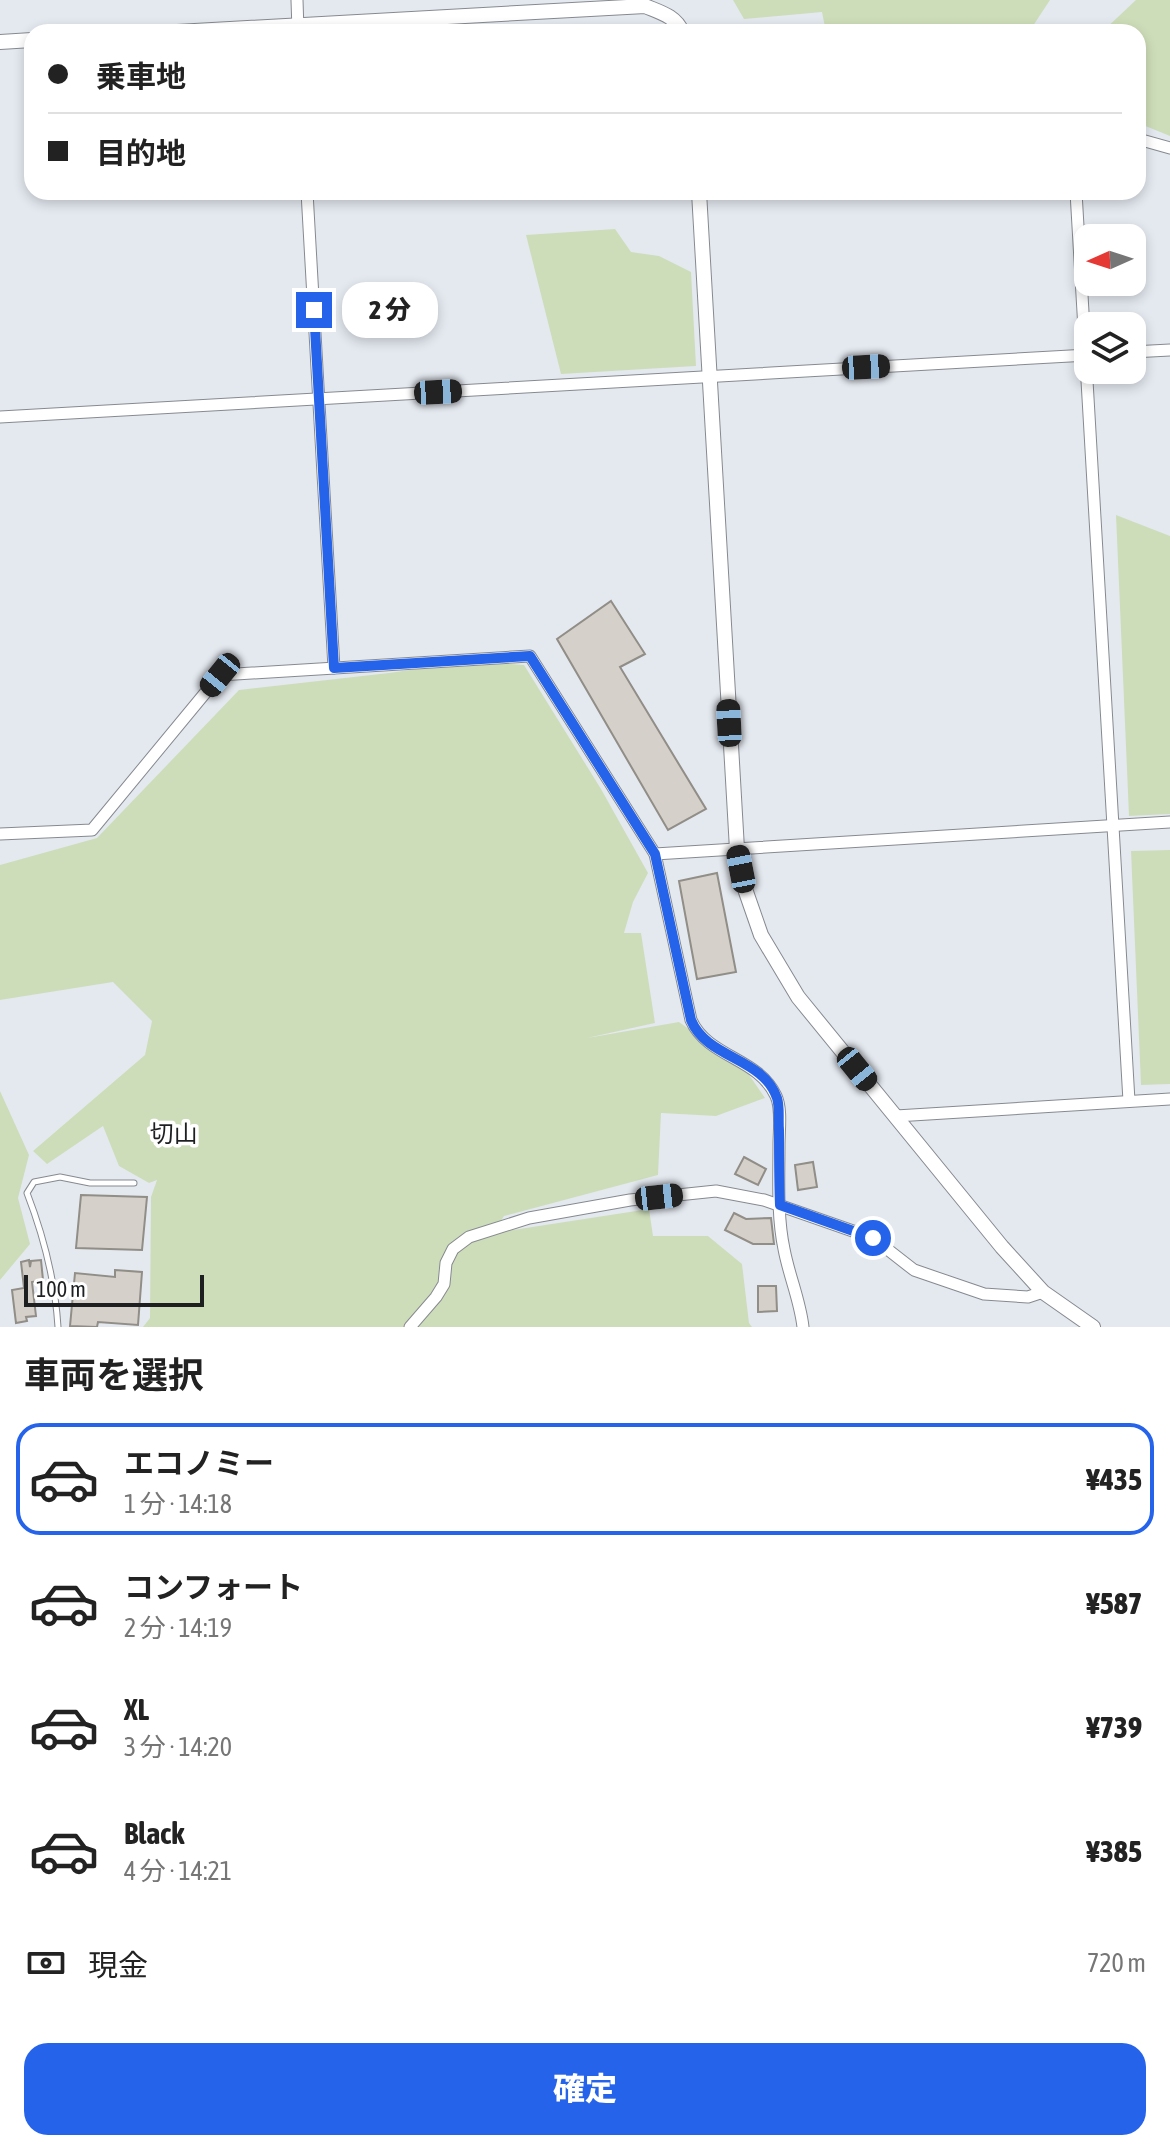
<!DOCTYPE html>
<html lang="ja">
<head>
<meta charset="utf-8">
<style>
  :root { --surface:#fff; --page:#f6f6f6; --text:#222; --muted:#767676; --line:#e0e0e0; --accent:#2563eb }
  body { margin:0; font-family:"Asap Condensed","Noto Sans JP",sans-serif; background:var(--page); color:var(--text); height:100vh; display:flex; flex-direction:column; font-size:30px; white-space:nowrap }
  * { box-sizing:border-box; margin:0 }
  p { font-size:26px; color:var(--muted) }
  .icon { flex:none; width:44px; height:44px; fill:none; stroke:currentColor; stroke-width:2; stroke-linecap:round; stroke-linejoin:round }
  .map { position:relative; height:1327px; overflow:hidden }
  .drawer { display:flex; flex-direction:column; background:var(--surface); flex:1 }
  .drawer>* { flex:none }
  .hud { position:absolute; left:24px; top:24px; width:1122px; height:176px; border-radius:24px; box-shadow:0 4px 12px #0003; display:grid; align-content:center; height:176px; padding:0 24px; background:var(--surface) }
  .needle { width:52px; rotate:267deg }
  .fabs { position:absolute; left:1074px; top:224px; display:grid; gap:16px }
  .fabs a { display:grid; place-items:center; width:72px; height:72px; border-radius:16px; background:var(--surface); box-shadow:0 4px 12px #0003; font-size:40px }
  .scale { position:absolute; left:24px; bottom:20px; width:180px; box-sizing:border-box; padding-left:8px; border:4px solid #1d1f21; border-top:0; font-size:22px; line-height:28px; white-space:nowrap; color:#1d1f21; -webkit-text-stroke:6px #fff; paint-order:stroke }
  .end { position:absolute; width:36px; height:36px; margin:-18px; border:10px solid #2563eb; background:#fff; box-shadow:0 0 0 4px #fff }
  .from { border-radius:50% }
  .bubble { position:absolute; height:56px; border-radius:24px; background:var(--surface); box-shadow:0 4px 12px #0003; font-size:26px; font-weight:800; line-height:56px; text-align:center }
  .car { position:absolute; width:24px; height:48px; margin:-24px -12px; border-radius:10px; box-shadow:0 0 6px 2px #0007; background:linear-gradient(#222 24%,#8ab4d8 0 40%,#222 0 76%,#8ab4d8 0 86%,#222 0) }
  .hud b { display:flex; align-items:center; gap:28px; height:76px; font-size:30px }
  .hud b+b { border-top:2px solid var(--line) }
  .hud i { width:20px; height:20px; background:var(--text) }
  ul { padding:0; list-style:none }
  li { display:flex; align-items:center; gap:24px; height:112px; margin:0 16px 12px; padding:0 8px; border:4px solid transparent; border-radius:24px }
  li div { flex:1 }
  li b { display:block; font-size:30px }
  li em { font-style:normal; font-weight:800 }
  li.selected { border-color:var(--accent) }
  li>.icon { width:72px; height:72px; stroke-width:1.5 }
  h2 { padding:0 24px; font-size:36px; line-height:96px }
  .pay { display:flex; align-items:center; gap:20px; height:88px; padding:0 24px; font-size:30px }
  .pay p { margin-inline-start:auto }
  .button { display:flex; gap:16px; margin-top:auto; padding:16px 24px }
  .button a { flex:1; height:92px; border-radius:24px; background:var(--accent); color:#fff; font-size:32px; font-weight:800; line-height:92px; text-align:center }
  .map>svg:first-child { display:block }
</style>
</head>
<body>
<div class="map">
<svg width="1170" height="1327" viewBox="0 0 1170 1327">
  <rect width="100%" height="100%" fill="#e4e9f0"/>
  <g fill="#ceddb9">
    <path d="M733,0H1050L1029,32L982,29L981,32H826L822,12L744,19Z"/>
    <path d="M1136,0H1170V136L1143,125L1138,119V32H1102Z"/>
    <path d="M615,229L631,252L659,256L691,272L696,366L561,374L526,235Z"/>
    <path d="M1116,515L1170,536V814L1129,816Z"/>
    <path d="M472,661L524,665L601,789L648,873L633,902L624,933H641L655,1023L587,1038L679,1022L745,1069L765,1098L716,1116L661,1113L658,1175L504,1216L493,1233L649,1209L653,1236H708L742,1264L749,1323L752,1327H143L150,1318L151,1197L157,1180L149,1183L119,1166L103,1126L47,1164L33,1151L145,1055L152,1021L113,982L0,1000V865L97,838L239,690L389,673Z"/>
    <path d="M1170,850V1084L1141,1085L1131,851Z"/>
    <path d="M0,1091L29,1155L18,1198L30,1244L0,1280Z"/>
  </g>
  <g fill="#d5d0c9" stroke="#918d87" stroke-width="2">
    <path d="M611,601L645,654L620,667L706,809L668,830L557,639Z"/>
    <path d="M717,873L736,972L697,979L679,881Z"/>
    <path d="M744,1157L766,1169L758,1185L735,1174Z"/>
    <path d="M813,1162L817,1187L798,1190L795,1165Z"/>
    <path d="M81,1195L147,1197L142,1250L76,1248Z"/>
    <path d="M734,1213L746,1219L771,1218L774,1244H753L725,1230Z"/>
    <path d="M29,1260L30,1267L31,1261L41,1260L43,1280L32,1282L36,1316L26,1317L27,1321L16,1323L12,1290L24,1288L21,1262Z"/>
    <path d="M115,1270L142,1272L138,1325L98,1322L97,1327L70,1326L75,1273L115,1277Z"/>
    <path d="M758,1286H776L777,1311L758,1312Z"/>
  </g>
  <g fill="none" stroke-linecap="round" stroke-linejoin="round">
    <g stroke="#868a90" stroke-width="7">
      <path id="service" d="M58,1327C55,1279 44,1237 27,1193L34,1182L60,1177L90,1183H134"/>
    </g>
    <g stroke="#868a90" stroke-width="13">
      <g id="minor">
        <path d="M297,0L298,31"/>
        <path d="M1138,139L1170,148"/>
        <path d="M307,192L334,668"/>
        <path d="M1076,192L1129,1101"/>
        <path d="M1132,352L1170,350"/>
        <path d="M0,417L1088,355"/>
        <path d="M0,834L92,830L220,675L530,656L655,854"/>
        <path d="M896,1116L1170,1099"/>
        <path d="M410,1327L436,1297L444,1284L446,1263L453,1249L469,1237L529,1218L630,1200L716,1191L764,1200L873,1238L914,1270L984,1294L1028,1297L1043,1292"/>
        <path d="M803,1327C800,1300 789,1276 784,1249C777,1216 779,1179 779,1145C779,1130 782,1109 776,1096C758,1057 708,1058 691,1020L655,854L1170,822"/>
      </g>
    </g>
    <g stroke="#868a90" stroke-width="16">
      <g id="tertiary">
        <path d="M177,32L645,6C659,12 676,16 682,32"/>
        <path d="M0,42L32,40"/>
        <path d="M699,192L737,849L745,889L761,935L798,997L1002,1247L1043,1292L1093,1327"/>
      </g>
    </g>
    <use href="#service" stroke="#fff" stroke-width="5"/>
    <use href="#minor" stroke="#fff" stroke-width="11"/>
    <use href="#tertiary" stroke="#fff" stroke-width="14"/>
  </g>
  <g fill="none" stroke-linecap="round" stroke-linejoin="round">
    <path stroke="#2563eb" stroke-width="10" d="M314,310L334,668L530,656L655,854L691,1020C707,1059 763,1057 777,1098C780,1107 778,1120 779,1130C779,1155 779,1180 780,1205L873,1238"/>
  </g>
  <g text-anchor="middle" dominant-baseline="central" stroke-width="7" stroke-linejoin="round" paint-order="stroke">
    <g font-size="24" fill="#1d1f21" stroke="#fff">
      <text x="174" y="1133">切山</text>
    </g>
  </g>
</svg>
<div class="fabs">
<a><svg class="needle" viewBox="-14 -14 28 28"><path d="M0-13l5 13h-10z" fill="#e53935"/><path d="M0 13l5-13h-10z" fill="#767676"/></svg></a>
<a><svg class="icon" aria-label="layers" viewBox="0 0 24 24"><path d="M12 4l9 5-9 5-9-5zM3 14l9 5 9-5"/></svg></a>
</div>
<div class="scale">100 m</div>
<i class="end from" style="left:873px;top:1238px"></i>
<i class="end" style="left:314px;top:310px"></i>
<div class="bubble" style="left:342px;top:282px;width:96px">2 分</div>
<i class="car" style="left:866px;top:367px;rotate:87deg"></i>
<i class="car" style="left:438px;top:392px;rotate:87deg"></i>
<i class="car" style="left:220px;top:675px;rotate:219deg"></i>
<i class="car" style="left:729px;top:723px;rotate:357deg"></i>
<i class="car" style="left:741px;top:869px;rotate:349deg"></i>
<i class="car" style="left:857px;top:1069px;rotate:141deg"></i>
<i class="car" style="left:659px;top:1197px;rotate:84deg"></i>
<div class="hud">
<b><i class="from"></i>乗車地</b>
<b><i></i>目的地</b>
</div>
</div>
<section class="drawer">
<h2>車両を選択</h2>
<ul>
<li class="selected"><svg class="icon" aria-label="car" viewBox="0 0 24 24"><path d="M5 17H2v-5l4-1 3-4h7l3 4 3 1v5h-3M9 17h6M6 11h13"/><circle cx="7" cy="17" r="2"/><circle cx="17" cy="17" r="2"/></svg><div><b>エコノミー</b><p>1 分 · 14:18</p></div><em>¥435</em></li>
<li><svg class="icon" aria-label="car" viewBox="0 0 24 24"><path d="M5 17H2v-5l4-1 3-4h7l3 4 3 1v5h-3M9 17h6M6 11h13"/><circle cx="7" cy="17" r="2"/><circle cx="17" cy="17" r="2"/></svg><div><b>コンフォート</b><p>2 分 · 14:19</p></div><em>¥587</em></li>
<li><svg class="icon" aria-label="car" viewBox="0 0 24 24"><path d="M5 17H2v-5l4-1 3-4h7l3 4 3 1v5h-3M9 17h6M6 11h13"/><circle cx="7" cy="17" r="2"/><circle cx="17" cy="17" r="2"/></svg><div><b>XL</b><p>3 分 · 14:20</p></div><em>¥739</em></li>
<li><svg class="icon" aria-label="car" viewBox="0 0 24 24"><path d="M5 17H2v-5l4-1 3-4h7l3 4 3 1v5h-3M9 17h6M6 11h13"/><circle cx="7" cy="17" r="2"/><circle cx="17" cy="17" r="2"/></svg><div><b>Black</b><p>4 分 · 14:21</p></div><em>¥385</em></li>
</ul>
<div class="pay"><svg class="icon" aria-label="cash" viewBox="0 0 24 24"><path d="M3 7h18v10H3z"/><circle cx="12" cy="12" r="2"/></svg>現金<p>720 m</p></div>
<div class="button"><a>確定</a></div>
</section>
</body>
</html>
